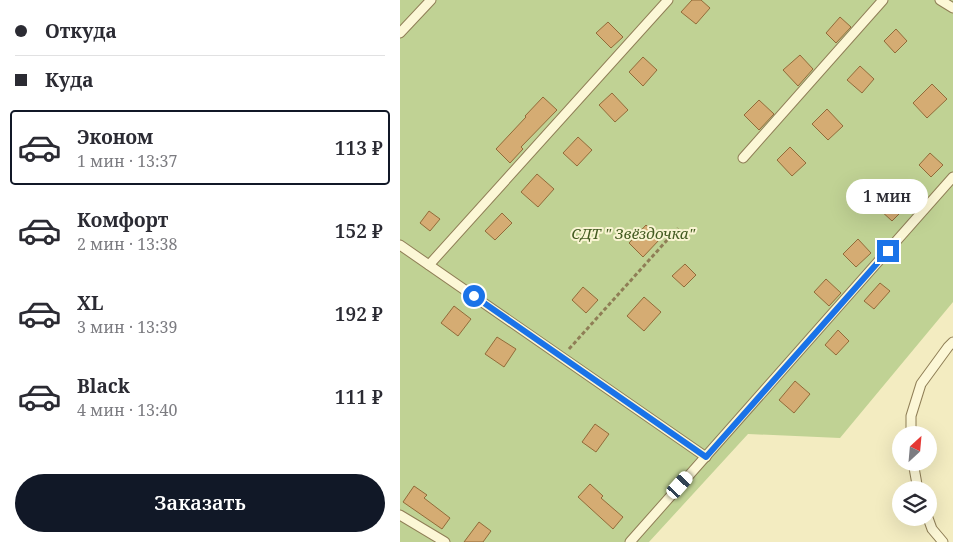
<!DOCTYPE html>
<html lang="ru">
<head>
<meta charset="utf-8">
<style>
  :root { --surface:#fff; --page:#f2f2f3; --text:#2b2b33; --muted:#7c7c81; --line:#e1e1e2; --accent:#111827 }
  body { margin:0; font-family:"Noto Serif",serif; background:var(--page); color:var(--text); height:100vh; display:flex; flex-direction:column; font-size:19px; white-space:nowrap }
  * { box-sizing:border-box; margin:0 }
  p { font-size:16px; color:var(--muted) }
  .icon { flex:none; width:28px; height:28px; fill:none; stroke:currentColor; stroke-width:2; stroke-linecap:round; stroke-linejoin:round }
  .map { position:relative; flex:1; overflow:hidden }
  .panel { display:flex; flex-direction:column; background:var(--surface); width:400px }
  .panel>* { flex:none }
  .hud { display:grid; align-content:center; height:110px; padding:0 15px; background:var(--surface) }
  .needle { width:32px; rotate:26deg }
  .buttons { position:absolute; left:492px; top:426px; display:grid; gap:10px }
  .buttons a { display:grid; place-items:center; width:45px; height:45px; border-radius:50%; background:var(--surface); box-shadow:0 5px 20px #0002; font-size:25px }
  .end { position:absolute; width:22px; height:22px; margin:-11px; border:6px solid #1a73e8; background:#fff; box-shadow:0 0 0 2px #fff }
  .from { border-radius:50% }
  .bubble { position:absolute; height:35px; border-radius:18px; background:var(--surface); box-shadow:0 5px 20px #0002; font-size:16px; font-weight:600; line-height:35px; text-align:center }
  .car { position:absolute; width:15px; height:30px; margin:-15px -8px; border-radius:6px; box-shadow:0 0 4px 1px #0007; background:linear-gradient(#fff 24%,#345 0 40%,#fff 0 76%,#345 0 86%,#fff 0) }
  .hud b { display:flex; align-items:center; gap:18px; height:48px; font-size:19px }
  .hud b+b { border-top:1px solid var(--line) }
  .hud i { width:12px; height:12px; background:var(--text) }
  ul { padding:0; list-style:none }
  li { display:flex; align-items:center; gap:15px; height:75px; margin:0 10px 8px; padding:0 5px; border:2px solid transparent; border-radius:5px }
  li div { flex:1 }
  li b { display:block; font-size:19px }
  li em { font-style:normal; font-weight:600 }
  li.on { border-color:var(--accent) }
  li>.icon { width:45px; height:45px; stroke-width:1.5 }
  .action { display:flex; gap:10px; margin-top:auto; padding:10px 15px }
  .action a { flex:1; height:58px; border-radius:30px; background:var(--accent); color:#fff; font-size:20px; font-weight:600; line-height:58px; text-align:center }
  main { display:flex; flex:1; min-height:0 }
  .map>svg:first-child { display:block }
</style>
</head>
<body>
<main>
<section class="panel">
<div class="hud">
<b><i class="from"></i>Откуда</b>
<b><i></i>Куда</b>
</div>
<ul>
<li class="on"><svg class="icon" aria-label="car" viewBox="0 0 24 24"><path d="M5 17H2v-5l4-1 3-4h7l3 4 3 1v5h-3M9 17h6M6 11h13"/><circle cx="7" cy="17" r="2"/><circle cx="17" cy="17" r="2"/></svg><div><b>Эконом</b><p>1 мин · 13:37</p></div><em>113 ₽</em></li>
<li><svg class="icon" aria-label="car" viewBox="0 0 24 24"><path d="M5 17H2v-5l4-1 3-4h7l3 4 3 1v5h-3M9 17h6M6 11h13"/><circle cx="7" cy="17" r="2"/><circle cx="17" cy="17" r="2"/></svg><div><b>Комфорт</b><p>2 мин · 13:38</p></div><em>152 ₽</em></li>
<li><svg class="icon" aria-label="car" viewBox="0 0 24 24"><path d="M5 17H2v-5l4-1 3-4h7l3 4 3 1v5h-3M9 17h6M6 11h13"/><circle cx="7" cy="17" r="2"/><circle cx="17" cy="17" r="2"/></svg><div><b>XL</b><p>3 мин · 13:39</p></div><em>192 ₽</em></li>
<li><svg class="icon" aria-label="car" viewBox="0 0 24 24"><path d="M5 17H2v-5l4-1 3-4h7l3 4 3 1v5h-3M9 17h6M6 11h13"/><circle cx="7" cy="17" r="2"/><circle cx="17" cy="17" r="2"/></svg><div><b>Black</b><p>4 мин · 13:40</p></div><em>111 ₽</em></li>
</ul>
<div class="action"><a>Заказать</a></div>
</section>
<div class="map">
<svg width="553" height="542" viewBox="0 0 553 542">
  <rect width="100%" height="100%" fill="#f3ecc1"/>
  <path fill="#c0d294" d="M0,0H553V302L440,438L348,434L249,542H0Z"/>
  <g fill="#d5ac73" stroke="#916b39">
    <path d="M292,0H301L310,8L296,24L281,12Z"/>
    <path d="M440,17L451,27L436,43L426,33Z"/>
    <path d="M208,22L223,37L211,48L196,33Z"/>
    <path d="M496,29L507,41L495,53L484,41Z"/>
    <path d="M400,55L413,69L398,86L383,70Z"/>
    <path d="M243,57L257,70L243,86L229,72Z"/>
    <path d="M460,66L474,79L462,93L447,80Z"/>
    <path d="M532,84L547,99L527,118L513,103Z"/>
    <path d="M212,93L228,110L215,122L199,105Z"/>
    <path d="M143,97L157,110L121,147L123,149L110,163L96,149L126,117L125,116Z"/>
    <path d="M359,100L374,114L359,130L344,115Z"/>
    <path d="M427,109L443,126L428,140L412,124Z"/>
    <path d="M178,137L192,150L177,166L163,153Z"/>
    <path d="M390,147L406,163L392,176L377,160Z"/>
    <path d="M530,153L543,165L531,177L519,165Z"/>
    <path d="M137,174L154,189L138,207L121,192Z"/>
    <path d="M493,194L506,207L492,221L479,209Z"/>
    <path d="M29,211L40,219L30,231L20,223Z"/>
    <path d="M102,213L112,223L95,240L85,231Z"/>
    <path d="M246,225L260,239L243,257L229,243Z"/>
    <path d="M458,239L471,253L456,267L443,254Z"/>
    <path d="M285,264L296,275L284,287L272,276Z"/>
    <path d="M426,279L441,293L429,306L414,292Z"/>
    <path d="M480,283L490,291L474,309L464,301Z"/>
    <path d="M183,287L198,300L186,313L172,300Z"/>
    <path d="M244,297L261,312L244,331L227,316Z"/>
    <path d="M54,306L71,319L58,336L41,323Z"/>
    <path d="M438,330L449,341L436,355L425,345Z"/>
    <path d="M97,337L116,349L104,367L85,354Z"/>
    <path d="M395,381L410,394L394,413L379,400Z"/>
    <path d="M195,424L209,434L196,452L182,442Z"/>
    <path d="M190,484L203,496L201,498L223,517L213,529L178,497Z"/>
    <path d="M14,486L27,495L24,498L50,518L42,529L3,502Z"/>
    <path d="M79,522L91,531L83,542H64Z"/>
  </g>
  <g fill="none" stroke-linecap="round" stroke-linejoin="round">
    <g stroke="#8f7e56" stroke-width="11">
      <g id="lane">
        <path d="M540,0L553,8"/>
        <path d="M0,33L31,0"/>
        <path d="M343,158L483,0"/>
        <path d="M0,245L306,457"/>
        <path d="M29,265L268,0"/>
        <path d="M511,435V416L521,384L548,347L553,342"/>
        <path d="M513,462L518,490"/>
        <path d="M0,515L45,542"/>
        <path d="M528,518L532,529L543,542"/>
        <path d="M230,542L553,177"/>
      </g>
    </g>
    <path stroke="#8f7e56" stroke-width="3" stroke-dasharray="4 2.5" stroke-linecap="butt" d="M169,349L278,228"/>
    <use href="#lane" stroke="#fcf7d6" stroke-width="9"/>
  </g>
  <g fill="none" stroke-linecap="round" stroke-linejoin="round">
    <path stroke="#1a73e8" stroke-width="6" d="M74,296L306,457L488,251"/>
  </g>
  <g text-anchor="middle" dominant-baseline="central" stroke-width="4" stroke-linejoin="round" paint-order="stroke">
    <g font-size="15" font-style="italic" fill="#435b21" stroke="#f9f4d2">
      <text x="233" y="233">СДТ " Звёздочка"</text>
    </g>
  </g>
</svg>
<div class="buttons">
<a><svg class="needle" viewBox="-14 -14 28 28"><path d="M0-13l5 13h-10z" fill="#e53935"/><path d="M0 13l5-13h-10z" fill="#7c7c81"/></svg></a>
<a><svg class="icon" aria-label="layers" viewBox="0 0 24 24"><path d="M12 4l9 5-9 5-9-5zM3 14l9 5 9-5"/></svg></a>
</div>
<i class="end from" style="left:74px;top:296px"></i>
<i class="end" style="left:488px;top:251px"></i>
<div class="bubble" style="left:446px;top:179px;width:82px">1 мин</div>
<i class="car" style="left:280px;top:485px;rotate:42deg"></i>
</div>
</main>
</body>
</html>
